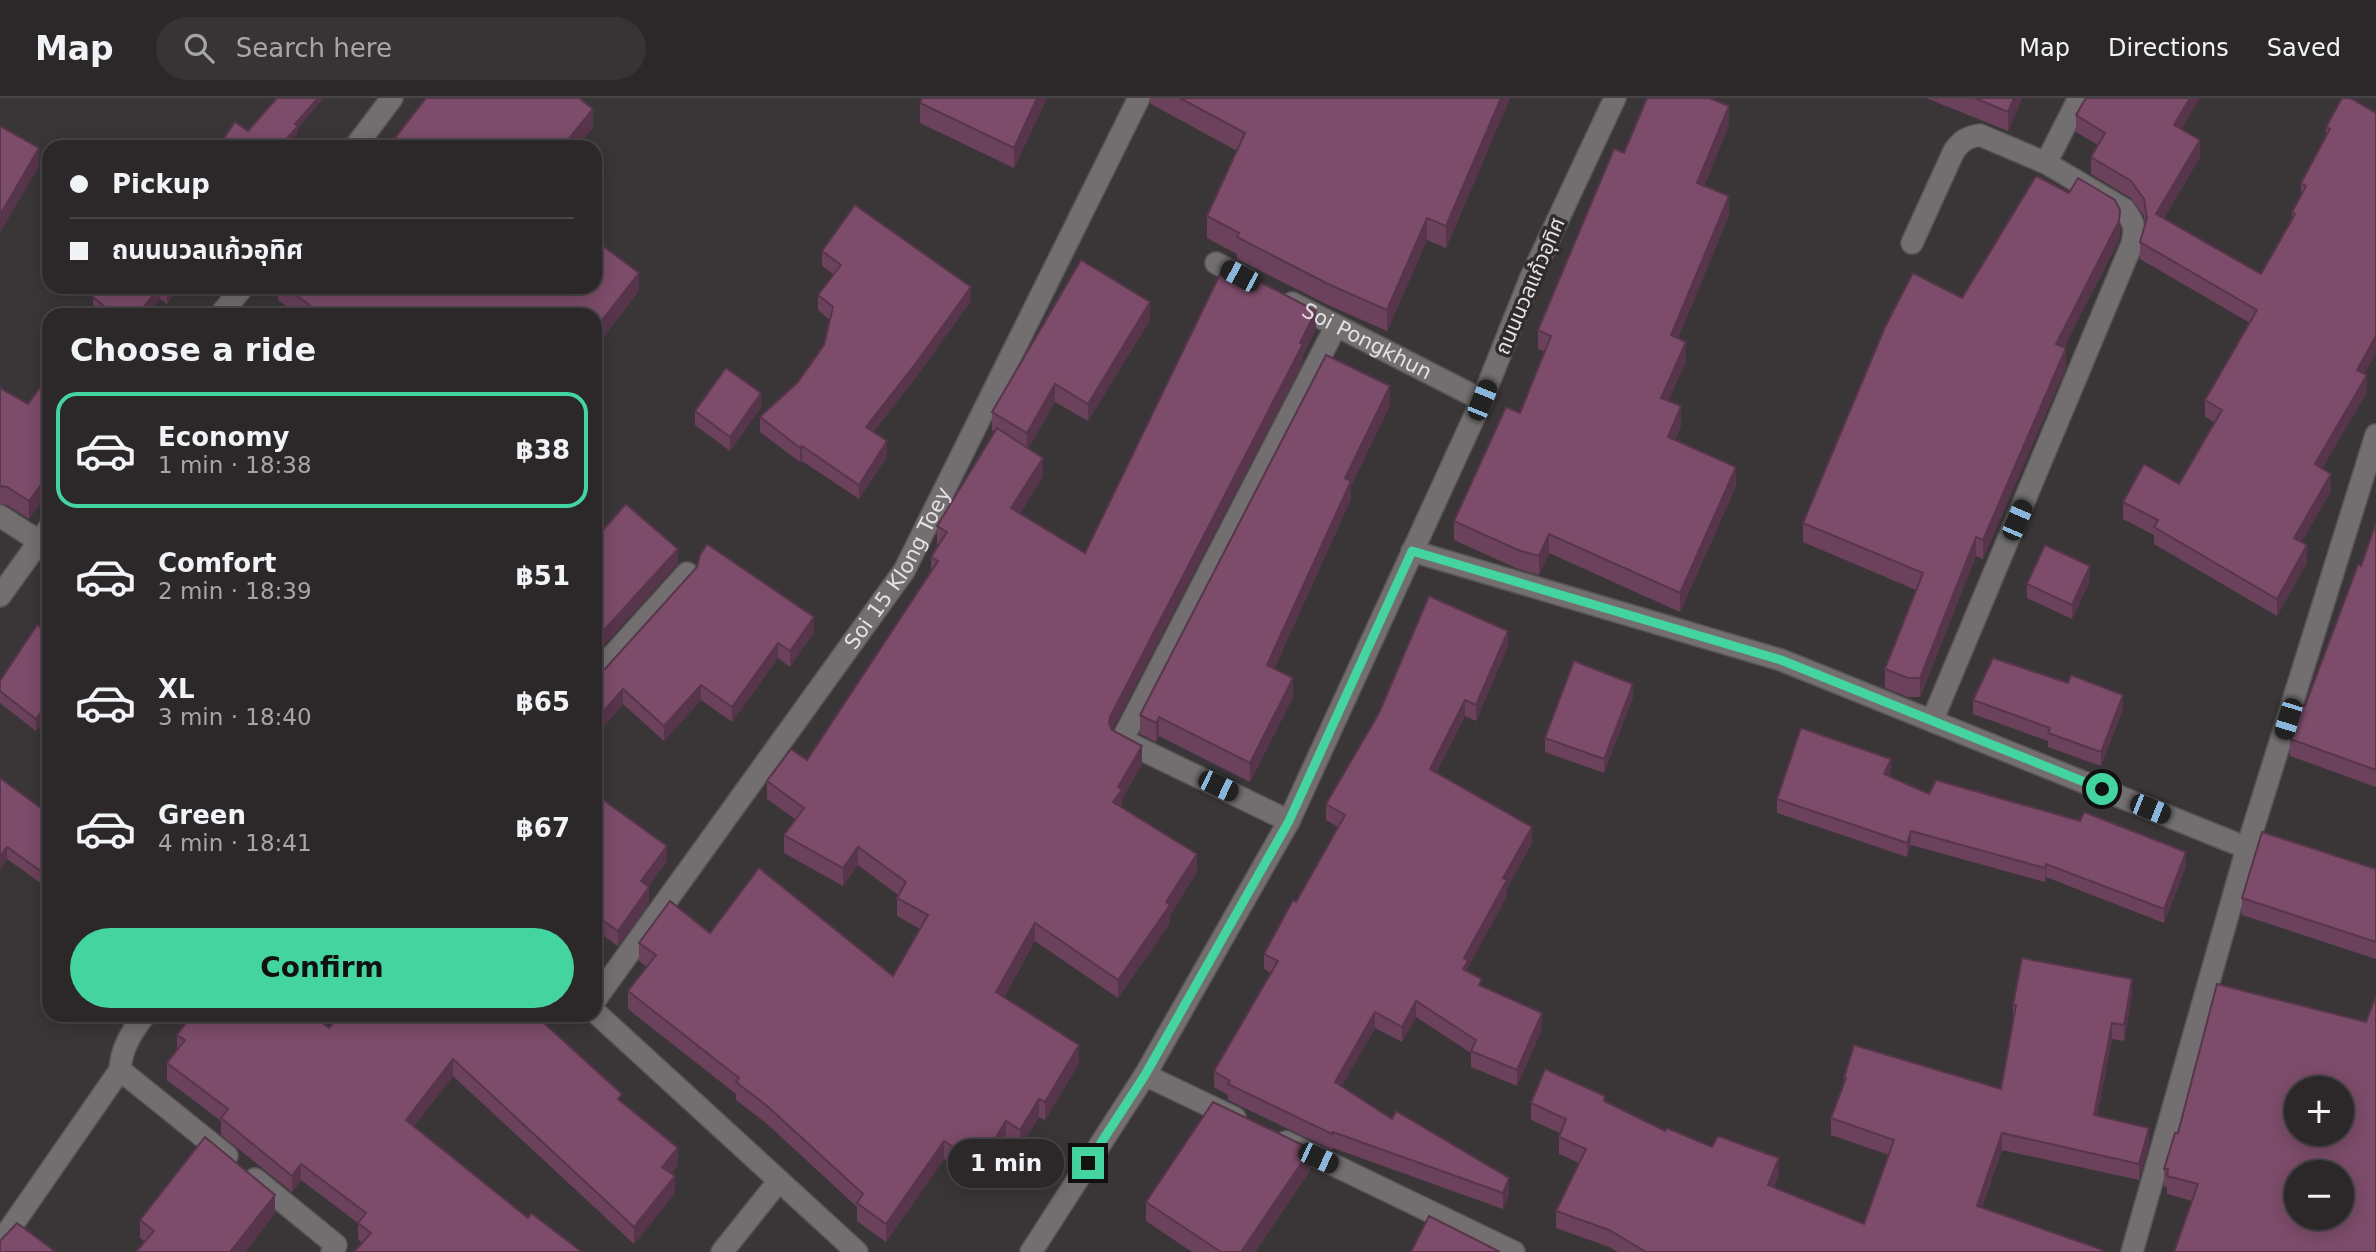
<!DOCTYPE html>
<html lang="en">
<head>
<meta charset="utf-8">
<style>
  :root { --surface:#2c282a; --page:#383436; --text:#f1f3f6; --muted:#a6a6a8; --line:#484447; --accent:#44d4a0 }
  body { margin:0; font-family:"DejaVu Sans","Noto Sans Thai",sans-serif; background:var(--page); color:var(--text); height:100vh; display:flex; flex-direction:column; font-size:26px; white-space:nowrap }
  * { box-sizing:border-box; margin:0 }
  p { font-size:23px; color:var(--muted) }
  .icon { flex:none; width:38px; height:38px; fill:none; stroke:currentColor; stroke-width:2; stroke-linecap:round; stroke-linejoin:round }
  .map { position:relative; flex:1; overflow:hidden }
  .drawer { position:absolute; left:42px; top:210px; width:560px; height:714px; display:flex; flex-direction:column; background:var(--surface); border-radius:21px; box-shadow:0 4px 18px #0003,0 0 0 2px var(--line) }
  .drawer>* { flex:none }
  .top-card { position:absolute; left:42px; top:42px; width:560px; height:154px; border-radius:21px; box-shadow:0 4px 18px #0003,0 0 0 2px var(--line); display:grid; align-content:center; height:154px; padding:0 28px; background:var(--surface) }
  .controls { position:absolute; left:2284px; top:978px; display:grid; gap:14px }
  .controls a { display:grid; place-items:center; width:70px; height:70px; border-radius:50%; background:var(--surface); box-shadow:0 4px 18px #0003,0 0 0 2px var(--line); font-size:35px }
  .end { position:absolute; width:32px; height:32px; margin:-16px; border:9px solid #44d4a0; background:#111; box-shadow:0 0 0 4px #111 }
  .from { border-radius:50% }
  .bubble { position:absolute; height:49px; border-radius:24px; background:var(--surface); box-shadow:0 4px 18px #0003,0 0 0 2px var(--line); font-size:23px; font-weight:800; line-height:49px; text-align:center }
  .car { position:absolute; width:21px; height:42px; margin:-21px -10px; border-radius:9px; box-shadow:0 0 5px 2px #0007; background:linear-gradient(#222 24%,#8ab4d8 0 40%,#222 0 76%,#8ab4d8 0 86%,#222 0) }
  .top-card b { display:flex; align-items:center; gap:24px; height:66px; font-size:26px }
  .top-card b+b { border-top:2px solid var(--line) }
  .top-card i { width:18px; height:18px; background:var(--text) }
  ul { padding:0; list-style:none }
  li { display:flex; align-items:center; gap:21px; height:116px; margin:0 14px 10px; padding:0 14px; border:4px solid transparent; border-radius:21px }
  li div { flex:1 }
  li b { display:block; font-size:26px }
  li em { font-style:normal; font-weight:800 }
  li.current { border-color:var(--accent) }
  li>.icon { width:63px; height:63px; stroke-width:1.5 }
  h2 { padding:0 28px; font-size:32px; line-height:84px }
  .primary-button { display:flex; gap:14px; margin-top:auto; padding:14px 28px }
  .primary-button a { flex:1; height:80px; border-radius:42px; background:var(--accent); color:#111; font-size:28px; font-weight:800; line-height:80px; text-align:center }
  header { display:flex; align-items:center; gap:42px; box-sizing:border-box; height:98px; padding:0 35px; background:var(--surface); border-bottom:2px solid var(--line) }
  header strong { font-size:33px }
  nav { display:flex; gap:38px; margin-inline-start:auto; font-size:24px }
  .search { width:490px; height:63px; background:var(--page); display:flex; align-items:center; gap:18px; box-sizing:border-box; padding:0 24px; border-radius:38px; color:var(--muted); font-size:26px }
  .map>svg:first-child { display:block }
</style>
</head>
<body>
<header>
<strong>Map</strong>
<div class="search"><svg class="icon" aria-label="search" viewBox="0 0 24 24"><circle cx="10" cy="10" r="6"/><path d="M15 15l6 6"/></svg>Search here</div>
<nav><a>Map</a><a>Directions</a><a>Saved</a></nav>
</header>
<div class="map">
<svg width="2376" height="1154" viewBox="0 0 2376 1154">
  <rect width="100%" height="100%" fill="#3a3638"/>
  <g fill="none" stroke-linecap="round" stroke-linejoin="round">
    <g stroke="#585456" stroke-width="24">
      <g id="minor">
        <path d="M355,49L392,0"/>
        <path d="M2046,65L2079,0"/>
        <path d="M1912,145L1954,53C1961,43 1967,39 1980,37L2046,65L2124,111C2134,124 2136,130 2132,146L1932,623"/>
        <path d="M1216,165L1248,182"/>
        <path id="s1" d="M1292,205L1482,302"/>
        <path d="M220,217L243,189"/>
        <path d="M0,418L48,449"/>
        <path d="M1412,453L1781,562L2247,750"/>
        <path d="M0,498L49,430"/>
        <path d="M595,577L687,475"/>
        <path d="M1289,723L1122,642L1336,228"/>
        <path id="s2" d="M595,902L904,473L1139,0"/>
        <path d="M595,914L857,1154"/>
        <path d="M145,917C131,934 121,951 120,972L227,1058"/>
        <path d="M1145,977L1235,1020"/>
        <path d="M1286,1044L1514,1154"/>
        <path d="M255,1081L336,1147L332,1154"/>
        <path d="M0,1145L120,972"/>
        <path d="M722,1154L778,1084"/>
        <path d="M1031,1154L1145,977L1289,723L1482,302L1531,179L1615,0"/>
        <path d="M2132,1154L2247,750L2376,337"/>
      </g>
    </g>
    <use href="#minor" stroke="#736f71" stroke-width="21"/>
  </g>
  <g fill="#6b415b">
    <path d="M922,0H1047L1014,70L920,25V5Z"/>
    <path d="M1150,0H1510L1446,150L1427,142L1387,233L1328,207L1237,161V156L1207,140V118L1237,53L1151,6Z"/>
    <path d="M1926,0H2022L2008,33Z"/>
    <path d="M2342,0L2376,255L2364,276L2367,294L2322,370L2331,393L2301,444L2307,464L2277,518L2154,446V437L2123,421V404L2179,386L2214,324L2205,319V302L2250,225L2140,161V144L2145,126L2144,118L2131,100L2091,76V59L2098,47L2076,34V17L2181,31L2200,59L2164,120L2261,176L2292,122V114L2301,98V85L2326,38V29Z"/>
    <path d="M1729,27L1704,88L1729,117L1678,240L1686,263L1668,303L1681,327L1675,342L1736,388L1680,514L1549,455L1539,477L1518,471L1454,442V423L1520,315L1545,254L1538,251V232L1624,55Z"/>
    <path d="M2069,95L2120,130L2119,142L2064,249L2066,269L1983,461L1976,458L1920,599H1908L1885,590V571L1916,492L1803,444V425L1962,200Z"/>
    <path d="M822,153L971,203L916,279L873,334L887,358L859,401L802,363L800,364L760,334V319L798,284L824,247L830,222L818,212V197L833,176L822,168Z"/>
    <path d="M100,189H179L167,206L160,201L146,217H102L93,210V199Z"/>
    <path d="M278,189H595L639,193L595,250V217H298L278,202Z"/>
    <path d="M1150,222L1088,323L1055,304L1028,350L1043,378L1020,415L1085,455L1316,231L1303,257V264L1112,632L1142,666L1122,701V710L1197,774L1170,817V825L1118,900L1035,843L1004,899L1079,965L1045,1022L1039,1019L1020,1050L1006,1041L979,1084L944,1061L886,1144L857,1123V1109L766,1025L736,1002V996L628,911V893L647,869L639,863V845L710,835L893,878L920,831L897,818V800L898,797L858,767L843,788L784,755V737L795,721L767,701V683L807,662L931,475V459L939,447L937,446V428L995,334L992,332V314Z"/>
    <path d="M49,277L29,421L7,407L0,406V290L28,306Z"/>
    <path d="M1390,307L1351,388V401L1274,571L1293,599L1250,684L1159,638L1156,644L1140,636V617Z"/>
    <path d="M761,309L730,353L695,327V313Z"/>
    <path d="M2376,425V689L2290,658V641L2305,608L2361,468Z"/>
    <path d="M2090,482L2072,521L2027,500V486Z"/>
    <path d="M814,534L790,569L778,560L732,624L701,602L664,643L623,606L595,639V574H598Z"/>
    <path d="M49,535V631L41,626L36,633L0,605V583Z"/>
    <path d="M1508,548L1476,623L1465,618L1436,675L1532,745L1507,790V798L1468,869V874L1482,889L1542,931L1517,988L1471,969V955L1416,919L1402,944L1375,930L1341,988L1509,1096L1503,1111L1333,1050L1332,1052L1228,1002V997L1214,989V973L1271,875L1264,871V856L1296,804L1338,729L1326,722V706Z"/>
    <path d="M1633,599L1604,675L1545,654V640Z"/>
    <path d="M1973,602L2123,611L2101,668L2048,649V643L1973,616Z"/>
    <path d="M1891,675L1889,678L1929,696L2186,768L2164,825L2046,779L2045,784L1911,747L1907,759L1777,715V701Z"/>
    <path d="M0,680L49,716V791L7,761L0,771Z"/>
    <path d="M595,696L667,763L648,789L649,805L618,848L595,832Z"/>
    <path d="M2376,771V861L2242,817V800Z"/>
    <path d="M2132,897L2124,943L2112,941L2097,1018L2149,1046L2139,1082L2002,1052L1982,1110L2103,1154H1618L1609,1149L1556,1130V1113L1579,1065L1559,1056V1039L1560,1035L1531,1022V1005L1605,1003L1665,1033L1779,1077L1774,1089L1864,1126L1889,1057L1831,1037V1020L1844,985V980L2001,991L2013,922V907Z"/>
    <path d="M2366,924L2376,1154L2167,1096V1089L2164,1088V1071L2178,1035Z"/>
    <path d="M329,930L622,1004L678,1067L671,1075L675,1095L634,1146L453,978L414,1028L528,1120L582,1154L362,1145L358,1141V1125L301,1082L292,1094L221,1037V1023L167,982V965L177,951V937Z"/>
    <path d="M1311,1071L1255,1154H1192L1146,1123V1104Z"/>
    <path d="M275,1115L245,1154H136L145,1144L140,1140V1122Z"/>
  </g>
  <g fill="#57354a">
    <path d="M318,0H324L298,30V35L285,49H279L295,26Z"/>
    <path d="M1037,0H1047L1014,70V50Z"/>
    <path d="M1501,0H1510L1446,150V128Z"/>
    <path d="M2014,0H2022L2008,33V14Z"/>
    <path d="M2190,0H2200L2174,44V27Z"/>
    <path d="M1729,8V27L1697,104V85Z"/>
    <path d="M593,11V30L577,49H562Z"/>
    <path d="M2200,42V59L2156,133V116Z"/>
    <path d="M39,50V68L0,135V117Z"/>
    <path d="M1729,98V117L1671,256V237Z"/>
    <path d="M2120,112L2119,142L2056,265V246Z"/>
    <path d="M1427,120V142L1387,233V212Z"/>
    <path d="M639,175V193L595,250V231Z"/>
    <path d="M160,189V201L146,217H137Z"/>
    <path d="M171,189H179L167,206V195Z"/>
    <path d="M971,189V203L916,279L866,344V329Z"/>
    <path d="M1150,204V222L1088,323V306Z"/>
    <path d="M1316,213V231L1303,257V264L1110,637L1109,625L1110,619Z"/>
    <path d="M2376,238V255L2357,288V272Z"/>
    <path d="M1686,244V263L1661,319V300Z"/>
    <path d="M2066,250V269L1983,461V442Z"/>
    <path d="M2367,277V294L2315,383V366Z"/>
    <path d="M1055,286V304L1027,353V335Z"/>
    <path d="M1390,288V307L1351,388V401L1267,586V567L1345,380Z"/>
    <path d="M761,295V309L730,353V339Z"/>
    <path d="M1681,308V327L1668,357V339Z"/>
    <path d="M887,343V358L859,401V387Z"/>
    <path d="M802,348V363L800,364V350Z"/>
    <path d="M1043,360V378L1011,428V410Z"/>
    <path d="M1736,369V388L1680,514V495Z"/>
    <path d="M49,376V394L29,421V403Z"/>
    <path d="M2331,376V393L2294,457V440Z"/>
    <path d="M1549,436V455L1539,477V458Z"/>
    <path d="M1976,439V458L1920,599V580Z"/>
    <path d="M2307,447V464L2277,518V501Z"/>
    <path d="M678,451V466L595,557V542Z"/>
    <path d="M2090,468V482L2072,521V507Z"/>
    <path d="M814,519V534L790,569V553Z"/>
    <path d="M1508,533V548L1476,623V607Z"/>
    <path d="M778,545V560L732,624V609Z"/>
    <path d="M1293,580V599L1250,684V665Z"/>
    <path d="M1633,586V599L1604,675V661Z"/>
    <path d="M701,587V602L664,643V628Z"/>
    <path d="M623,591V606L595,639V623Z"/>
    <path d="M2123,597V611L2101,668V654Z"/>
    <path d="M1465,602V618L1430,687V671Z"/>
    <path d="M41,614V626L36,633V621Z"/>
    <path d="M1159,619V638L1156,644V625Z"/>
    <path d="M1142,648V666L1122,701V710L1113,704L1118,689Z"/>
    <path d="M1891,661V675L1884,690V676Z"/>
    <path d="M1532,729V745L1507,790V798L1468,869V878L1463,871L1464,860L1503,780Z"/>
    <path d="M1911,733V747L1907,759V745Z"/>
    <path d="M667,748V763L641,799V783Z"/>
    <path d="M7,749V761L0,771V759Z"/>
    <path d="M858,749V767L843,788V770Z"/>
    <path d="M2186,754V768L2164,825V811Z"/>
    <path d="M1197,756V774L1170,817V825L1118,900V882Z"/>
    <path d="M2046,766V779L2045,784V770Z"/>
    <path d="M649,789V805L618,848V833Z"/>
    <path d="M1035,825V843L996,912V894Z"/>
    <path d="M2132,881V897L2124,943V927Z"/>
    <path d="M1416,903V919L1402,944V929Z"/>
    <path d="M1375,914V930L1335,1000V984Z"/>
    <path d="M1542,915V931L1517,988V972Z"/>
    <path d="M2112,925V941L2094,1034V1017Z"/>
    <path d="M1079,947V965L1045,1022V1004Z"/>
    <path d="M453,961V978L406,1039V1022Z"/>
    <path d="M1039,1001V1019L1020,1050V1032Z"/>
    <path d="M1006,1023V1041L979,1084V1066Z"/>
    <path d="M2149,1030V1046L2139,1082V1066Z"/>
    <path d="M2002,1035V1052L1977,1125V1108Z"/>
    <path d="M944,1043V1061L886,1144V1126Z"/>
    <path d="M678,1050V1067L662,1086V1069Z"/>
    <path d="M1311,1051V1071L1255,1154H1241Z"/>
    <path d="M1779,1060V1077L1768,1104V1087Z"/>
    <path d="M301,1066V1082L292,1094V1078Z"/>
    <path d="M675,1078V1095L634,1146V1129Z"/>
    <path d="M1509,1080V1096L1503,1111V1095Z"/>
    <path d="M275,1097V1115L245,1154H230Z"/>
  </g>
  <g fill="#7c4c6a" stroke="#57354a" stroke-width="2" fill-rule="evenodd">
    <path d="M277,0H318L295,26L298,28L279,49H218L235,24L248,33Z"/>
    <path d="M426,0H579L593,11L562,49H391L389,48Z"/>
    <path d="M922,0H1037L1014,50L920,5Z"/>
    <path d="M1180,0H1501L1446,128L1427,120L1387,212L1328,186L1237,139L1239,135L1207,118L1245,35Z"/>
    <path d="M1647,0H1709L1729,8L1697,85L1729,98L1671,237L1686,244L1661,300L1681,308L1668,339L1736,369L1680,495L1549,436L1539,458L1518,452L1454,423L1506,309L1520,315L1551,238L1538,232L1614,51L1624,55Z"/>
    <path d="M1975,0H2014L2008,14Z"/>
    <path d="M2086,0H2190L2174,27L2200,42L2156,116L2261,176L2295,116L2292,114L2306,88L2301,85L2330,31L2326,29L2342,0H2350L2376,15V238L2357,272L2367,277L2315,366L2331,376L2294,440L2307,447L2277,501L2154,429L2158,422L2123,404L2144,366L2179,386L2222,312L2205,302L2257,212L2140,144L2147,120L2144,101L2131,83L2091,59L2105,35L2076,17Z"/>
    <path d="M0,28L39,50L0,117Z"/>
    <path d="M2036,78L2069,95L2078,80L2115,102L2120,112L2119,123L2056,246L2066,250L1983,442L1976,439L1920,580H1908L1885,571L1923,475L1803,425L1885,229L1913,175L1962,200Z"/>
    <path d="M855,107L971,189L916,265L866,329L887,343L859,387L802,348L800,350L760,319L798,284L824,247L833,209L818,197L841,167L822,153Z"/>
    <path d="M595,142L639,175L595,231V217H323L285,189H595Z"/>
    <path d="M1081,162L1150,204L1088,306L1055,286L1027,335L992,314Z"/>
    <path d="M1225,166L1316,213L1300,245L1303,246L1110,619L1109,625L1112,632L1142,648L1118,689L1122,692L1113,704L1197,756L1166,804L1170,807L1118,882L1035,825L996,894L1079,947L1045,1004L1039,1001L1020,1032L1006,1023L979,1066L944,1043L886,1126L857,1105L863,1096L766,1007L736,984L739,980L628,893L656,857L639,845L670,803L710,835L759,770L893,878L928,817L897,800L906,784L858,749L843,770L784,737L804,710L767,683L791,651L807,662L938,463L931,459L947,434L937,428L997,330L1043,360L1011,410L1085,455Z"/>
    <path d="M100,189H171L167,195L160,189L137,217H115L93,199Z"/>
    <path d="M1326,257L1390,288L1345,380L1351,383L1267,567L1293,580L1250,665L1159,619L1156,625L1140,617Z"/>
    <path d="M726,270L761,295L730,339L695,313Z"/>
    <path d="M49,277V376L29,403L7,389L0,388V290L28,306Z"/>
    <path d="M626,406L678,451L595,542V441Z"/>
    <path d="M2376,425V672L2290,641L2300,607L2305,608L2355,475L2358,466L2361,468Z"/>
    <path d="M707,446L814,519L790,553L778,545L732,609L701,587L664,628L623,591L595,623V574H598L605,571L697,469L700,457Z"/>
    <path d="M2045,447L2090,468L2072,507L2027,486Z"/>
    <path d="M1429,498L1508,533L1476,607L1465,602L1430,671L1532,729L1503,780L1507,782L1464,860L1468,863L1463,871L1482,881L1479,887L1542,915L1517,972L1471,953L1476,942L1416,903L1402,929L1375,914L1335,984L1392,1021L1396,1013L1509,1080L1503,1095L1333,1034L1332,1036L1228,986L1230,983L1214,973L1278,863L1264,856L1293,802L1296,804L1345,717L1326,706L1379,615Z"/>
    <path d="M37,527L49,535V619L41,614L36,621L0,593V583Z"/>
    <path d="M1993,560L2068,585L2071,577L2123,597L2101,654L2048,635L2050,630L1973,602Z"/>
    <path d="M1574,563L1633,586L1604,661L1545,640Z"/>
    <path d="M1801,630L1891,661L1884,676L1929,696L1936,682L2080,723L2084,714L2186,754L2164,811L2046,766L2045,770L1911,733L1907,745L1777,701Z"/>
    <path d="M0,680L49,716V779L7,749L0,759Z"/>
    <path d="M595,696L667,748L641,783L649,789L618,833L595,817Z"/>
    <path d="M2262,734L2376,771V844L2242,800Z"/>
    <path d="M2022,860L2132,881L2124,927L2112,925L2094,1017L2149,1030L2139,1066L2002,1035L1977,1108L2103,1152L2102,1154H1646L1609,1132L1556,1113L1586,1051L1559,1039L1566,1021L1531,1005L1545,971L1605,998L1604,1003L1665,1033L1667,1030L1712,1049L1718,1038L1779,1060L1768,1087L1864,1126L1894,1042L1831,1020L1846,980H1844L1854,947L2001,991L2016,907H2013Z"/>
    <path d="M2217,886L2366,924L2376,898V1154H2174L2198,1086L2167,1078L2168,1071H2164L2175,1035H2178ZM2296,990H2342V1036H2296ZM2296,1074H2342V1120H2296Z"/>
    <path d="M192,917H312L329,930L340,917H535L622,996L618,1001L678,1050L662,1069L675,1078L634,1129L453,961L406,1022L528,1120L531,1115L582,1154H354L371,1135L358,1125L366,1115L301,1066L292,1078L221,1020L228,1011L167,965L185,942L177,937Z"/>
    <path d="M1213,1004L1311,1051L1241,1154H1221L1146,1104Z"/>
    <path d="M205,1039L275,1097L230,1154H136L154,1133L140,1122Z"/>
    <path d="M1429,1118L1500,1154H1411Z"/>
    <path d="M17,1125L56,1154H0V1143Z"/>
  </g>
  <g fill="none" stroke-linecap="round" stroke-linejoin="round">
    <path stroke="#44d4a0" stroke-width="9" d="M1088,1065L1145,977L1289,723L1412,453L1781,562L2102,691"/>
  </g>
  <g text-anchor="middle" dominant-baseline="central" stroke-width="7" stroke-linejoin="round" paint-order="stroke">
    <g font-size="21" fill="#e4e1e2" stroke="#302c2e">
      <text transform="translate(1530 188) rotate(-67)">ถนนนวลแก้วอุทิศ</text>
      <text stroke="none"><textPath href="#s1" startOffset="84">Soi Pongkhun</textPath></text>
      <text stroke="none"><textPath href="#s2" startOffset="528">Soi 15 Klong Toey</textPath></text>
    </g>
  </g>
</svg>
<div class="controls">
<a>+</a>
<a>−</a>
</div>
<i class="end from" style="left:2102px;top:691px"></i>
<i class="end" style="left:1088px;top:1065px"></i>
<div class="bubble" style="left:948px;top:1041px;width:116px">1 min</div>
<i class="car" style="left:1240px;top:178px;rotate:298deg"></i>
<i class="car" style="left:1482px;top:302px;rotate:22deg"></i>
<i class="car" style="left:2017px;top:422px;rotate:23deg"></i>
<i class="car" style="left:2288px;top:621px;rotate:197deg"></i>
<i class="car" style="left:1218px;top:688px;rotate:116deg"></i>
<i class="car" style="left:2150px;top:711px;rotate:112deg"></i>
<i class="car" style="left:1318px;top:1060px;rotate:115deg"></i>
<div class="top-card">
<b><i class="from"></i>Pickup</b>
<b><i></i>ถนนนวลแก้วอุทิศ</b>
</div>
<section class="drawer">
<h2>Choose a ride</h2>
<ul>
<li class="current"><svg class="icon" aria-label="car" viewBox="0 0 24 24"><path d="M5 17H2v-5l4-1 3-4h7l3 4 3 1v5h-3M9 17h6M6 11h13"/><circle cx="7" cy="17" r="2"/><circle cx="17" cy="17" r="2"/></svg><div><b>Economy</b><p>1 min · 18:38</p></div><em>฿38</em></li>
<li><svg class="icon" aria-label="car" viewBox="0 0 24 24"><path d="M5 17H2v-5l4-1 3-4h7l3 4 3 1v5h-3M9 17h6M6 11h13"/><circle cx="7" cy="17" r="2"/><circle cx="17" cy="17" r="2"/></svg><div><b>Comfort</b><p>2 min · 18:39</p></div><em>฿51</em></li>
<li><svg class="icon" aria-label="car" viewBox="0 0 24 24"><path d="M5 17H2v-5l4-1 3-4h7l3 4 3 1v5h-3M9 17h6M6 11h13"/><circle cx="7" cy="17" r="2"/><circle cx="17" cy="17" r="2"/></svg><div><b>XL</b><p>3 min · 18:40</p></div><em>฿65</em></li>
<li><svg class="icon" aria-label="car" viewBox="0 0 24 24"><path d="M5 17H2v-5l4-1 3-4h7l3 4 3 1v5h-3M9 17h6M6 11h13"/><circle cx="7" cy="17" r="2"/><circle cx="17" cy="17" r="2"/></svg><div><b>Green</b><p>4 min · 18:41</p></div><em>฿67</em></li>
</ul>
<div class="primary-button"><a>Confirm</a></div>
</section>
</div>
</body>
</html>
